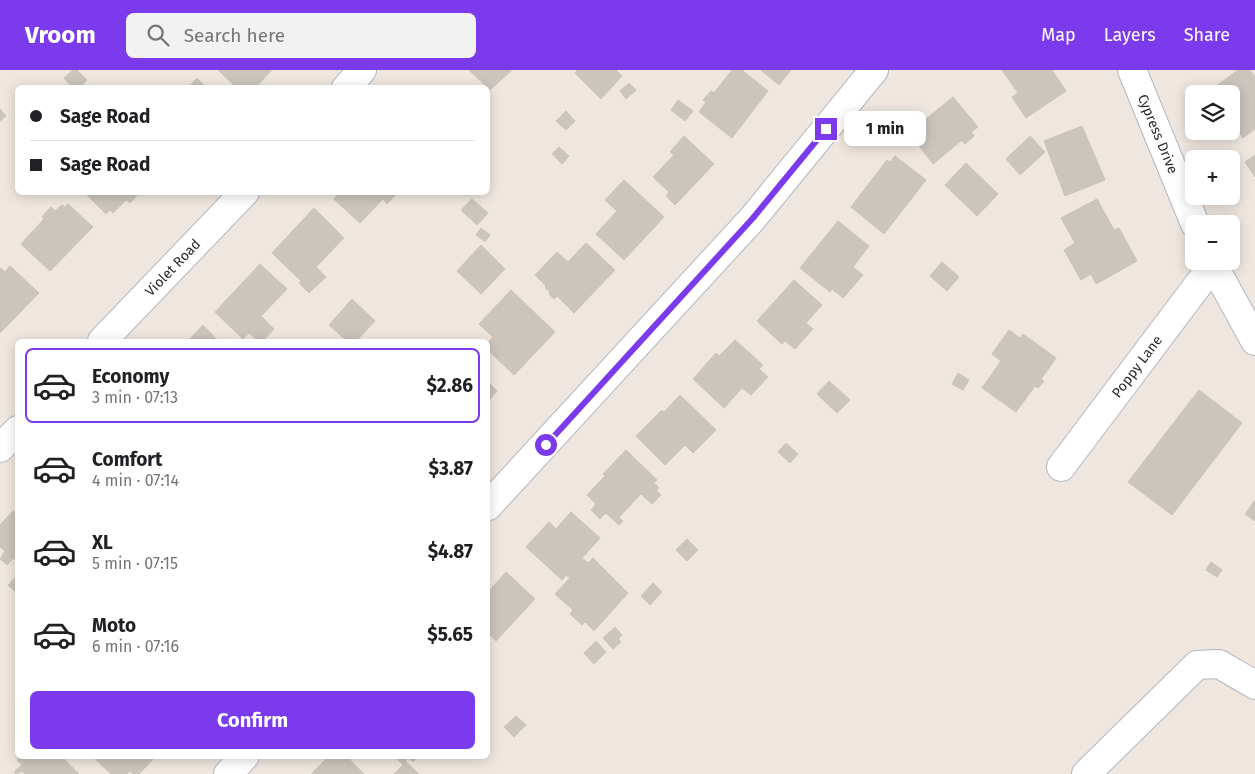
<!DOCTYPE html>
<html lang="en">
<head>
<meta charset="utf-8">
<style>
  :root { --surface:#fff; --page:#f2f2f2; --text:#202124; --muted:#757577; --line:#e0e0e0; --accent:#7c3aed }
  body { margin:0; font-family:"Fira Sans",sans-serif; background:var(--page); color:var(--text); height:100vh; display:flex; flex-direction:column; font-size:19px; white-space:nowrap }
  * { box-sizing:border-box; margin:0 }
  p { font-size:16px; color:var(--muted) }
  .icon { flex:none; width:28px; height:28px; fill:none; stroke:currentColor; stroke-width:2; stroke-linecap:round; stroke-linejoin:round }
  .map { position:relative; flex:1; overflow:hidden }
  .sheet { position:absolute; left:15px; top:269px; width:475px; height:420px; display:flex; flex-direction:column; background:var(--surface); border-radius:8px; box-shadow:0 2px 12px #0003 }
  .sheet>* { flex:none }
  .hud { position:absolute; left:15px; top:15px; width:475px; height:110px; border-radius:8px; box-shadow:0 2px 12px #0003; display:grid; align-content:center; height:110px; padding:0 15px; background:var(--surface) }
  .controls { position:absolute; left:1185px; top:15px; display:grid; gap:10px }
  .controls a { display:grid; place-items:center; width:55px; height:55px; border-radius:8px; background:var(--surface); box-shadow:0 2px 12px #0003; font-size:25px }
  .end { position:absolute; width:22px; height:22px; margin:-11px; border:6px solid #7c3aed; background:#fff; box-shadow:0 0 0 2px #fff }
  .from { border-radius:50% }
  .bubble { position:absolute; height:35px; border-radius:8px; background:var(--surface); box-shadow:0 2px 12px #0003; font-size:16px; font-weight:700; line-height:35px; text-align:center }
  .hud b { display:flex; align-items:center; gap:18px; height:48px; font-size:19px }
  .hud b+b { border-top:1px solid var(--line) }
  .hud i { width:12px; height:12px; background:var(--text) }
  ul { padding:9px 0 0; list-style:none }
  li { display:flex; align-items:center; gap:15px; height:75px; margin:0 10px 8px; padding:0 5px; border:2px solid transparent; border-radius:8px }
  li div { flex:1 }
  li b { display:block; font-size:19px }
  li em { font-style:normal; font-weight:700 }
  li.current { border-color:var(--accent) }
  li>.icon { width:45px; height:45px; stroke-width:1.5 }
  .action { display:flex; gap:10px; margin-top:auto; padding:10px 15px }
  .action a { flex:1; height:58px; border-radius:8px; background:var(--accent); color:#fff; font-size:20px; font-weight:700; line-height:58px; text-align:center }
  header { display:flex; align-items:center; gap:30px; box-sizing:border-box; height:70px; padding:0 25px; background:var(--accent); color:#fff }
  header strong { font-size:24px }
  nav { display:flex; gap:28px; margin-inline-start:auto; font-size:18px }
  .search { width:350px; height:45px; background:var(--page); display:flex; align-items:center; gap:12px; box-sizing:border-box; padding:0 18px; border-radius:8px; color:var(--muted); font-size:19px }
  .map>svg:first-child { display:block }
</style>
</head>
<body>
<header>
<strong>Vroom</strong>
<div class="search"><svg class="icon" aria-label="search" viewBox="0 0 24 24"><circle cx="10" cy="10" r="6"/><path d="M15 15l6 6"/></svg>Search here</div>
<nav><a>Map</a><a>Layers</a><a>Share</a></nav>
</header>
<div class="map">
<svg width="1255" height="704" viewBox="0 0 1255 704">
  <rect width="100%" height="100%" fill="#efe7df"/>
  <g fill="#cbc5bd" stroke="#cbc3b8">
    <path d="M73,0H77L87,10L79,18H73L64,8Z"/>
    <path d="M218,0H272L255,18H237Z"/>
    <path d="M469,0H512L490,20Z"/>
    <path d="M577,0H616L622,6L601,29L575,3Z"/>
    <path d="M732,0H742L768,21L732,68L699,42L706,32L703,30L711,21L714,23Z"/>
    <path d="M761,0H791L779,15Z"/>
    <path d="M1002,0H1052L1066,21L1026,48L1012,27L1018,23Z"/>
    <path d="M1238,0H1250L1255,7V59L1243,68L1231,52V24H1214L1211,20Z"/>
    <path d="M197,8L207,18H188Z"/>
    <path d="M629,13L636,20L626,29L620,21Z"/>
    <path d="M953,27L978,57L971,62L974,66L965,74L962,70L933,94L909,63Z"/>
    <path d="M678,30L693,41L685,51L671,40Z"/>
    <path d="M0,39L6,46L0,51Z"/>
    <path d="M566,41L575,51L566,60L556,51Z"/>
    <path d="M1082,56L1105,110L1065,126L1044,71Z"/>
    <path d="M684,66L714,94L675,135L666,126L669,122L653,107L674,85L670,82Z"/>
    <path d="M1030,66L1045,82L1020,105L1006,89Z"/>
    <path d="M559,77L569,86L562,94L552,84Z"/>
    <path d="M1255,85V107L1245,92Z"/>
    <path d="M895,86L926,110L884,164L851,137L887,90L890,92Z"/>
    <path d="M966,93L998,124L977,146L945,115Z"/>
    <path d="M624,110L664,147L624,190L596,164L617,141L605,130Z"/>
    <path d="M84,122H140L130,133L126,130L113,143L110,140L106,144Z"/>
    <path d="M340,122H398L387,134L383,129L360,153L334,129Z"/>
    <path d="M472,129L488,143L477,155L461,140Z"/>
    <path d="M1097,129L1114,160L1119,158L1137,191L1096,214L1091,204L1081,210L1064,180L1075,173L1061,148Z"/>
    <path d="M68,134L93,157L50,201L21,174L44,149L42,147L51,137L55,141L62,135L65,137Z"/>
    <path d="M314,138L344,168L316,197L326,207L309,223L299,213L301,211L272,183Z"/>
    <path d="M838,151L869,176L853,197L863,205L843,228L832,219L830,222L800,198Z"/>
    <path d="M481,158L490,165L485,172L476,165Z"/>
    <path d="M586,173L615,200L574,243L557,226L554,229L549,224L550,222L545,218L546,216L535,205L557,182L568,192Z"/>
    <path d="M481,175L505,199L481,224L457,201Z"/>
    <path d="M942,192L959,207L947,221L930,206Z"/>
    <path d="M260,194L287,219L261,246L274,259L263,271H258L249,263L243,269L215,242Z"/>
    <path d="M10,196L39,223L0,263V198L5,202Z"/>
    <path d="M794,210L822,235L806,253L813,259L795,279L785,271L782,274L757,251Z"/>
    <path d="M511,220L555,262L514,305L488,280V273L493,267L479,254Z"/>
    <path d="M352,229L375,251L356,271H347L329,255Z"/>
    <path d="M203,255L218,271H188Z"/>
    <path d="M1009,260L1020,268L1023,264L1056,288L1041,309L1044,311L1038,318L1035,316L1016,342L982,318L1001,291L992,284Z"/>
    <path d="M735,270L763,295L759,299L768,307L751,325L742,318L724,338L693,309L716,283L719,286Z"/>
    <path d="M958,303L969,310L963,320L952,314Z"/>
    <path d="M829,311L850,330L837,343L817,324Z"/>
    <path d="M488,312L497,321L488,331Z"/>
    <path d="M1199,320L1242,353L1172,445L1128,412Z"/>
    <path d="M680,325L716,360L693,383L685,375L665,395L636,366L662,340L664,342Z"/>
    <path d="M786,373L798,384L790,393L778,382Z"/>
    <path d="M626,380L657,410L654,413L659,418L656,420L661,425L652,434L641,424L619,447L623,451L619,455L606,443L600,449L591,440L596,434L587,425L605,406L603,404Z"/>
    <path d="M1255,430V451L1245,444Z"/>
    <path d="M13,441L18,445V493L13,488L7,495L0,489L5,481L0,477V455Z"/>
    <path d="M571,442L600,468L582,488L588,493L593,488L628,523L594,561L585,552L582,555L570,544L573,540L555,524L570,508L566,505L562,510L526,477L549,452L556,459Z"/>
    <path d="M687,469L698,480L687,491L676,480Z"/>
    <path d="M1211,492L1222,500L1217,507L1206,500Z"/>
    <path d="M506,502L535,529L496,571L488,563V518L490,520Z"/>
    <path d="M18,505V524L8,515Z"/>
    <path d="M653,513L662,522L650,535L641,526Z"/>
    <path d="M615,557L622,565L618,569L621,572L613,579L603,568Z"/>
    <path d="M596,571L606,582L594,594L584,583Z"/>
    <path d="M516,646L526,655L514,667L504,657Z"/>
    <path d="M20,686H61L79,704H25L22,701L17,704L14,702L22,695L17,690Z"/>
    <path d="M92,686H156L139,704H133L130,701L127,704H111Z"/>
    <path d="M329,686H346L364,704H311Z"/>
    <path d="M394,686H418L413,692L408,687L405,691L419,704H394L403,695Z"/>
  </g>
  <g fill="none" stroke-linecap="round" stroke-linejoin="round">
    <g stroke="#b3b7c1" stroke-width="30">
      <g id="minor">
        <path id="s1" d="M1132,0L1195,154"/>
        <path d="M346,18L362,0"/>
        <path d="M1211,191L1255,271"/>
        <path id="s2" d="M102,271L245,122"/>
        <path d="M0,378L18,360"/>
        <path id="s3" d="M1061,397L1213,195"/>
        <path d="M488,436L753,148L874,0"/>
        <path d="M228,704L245,686"/>
        <path d="M1086,704L1197,595L1219,594L1255,615"/>
      </g>
    </g>
    <use href="#minor" stroke="#fff" stroke-width="28"/>
  </g>
  <g fill="none" stroke-linecap="round" stroke-linejoin="round">
    <path stroke="#7c3aed" stroke-width="6" d="M546,375L753,148L826,59"/>
  </g>
  <g text-anchor="middle" dominant-baseline="central" stroke-width="5" stroke-linejoin="round" paint-order="stroke">
    <g font-size="14" fill="#2d2d2d" stroke="#fff">
      <text stroke="none"><textPath href="#s1" startOffset="69">Cypress Drive</textPath></text>
      <text stroke="none"><textPath href="#s2" startOffset="102">Violet Road</textPath></text>
      <text stroke="none"><textPath href="#s3" startOffset="126">Poppy Lane</textPath></text>
    </g>
  </g>
</svg>
<div class="controls">
<a><svg class="icon" aria-label="layers" viewBox="0 0 24 24"><path d="M12 4l9 5-9 5-9-5zM3 14l9 5 9-5"/></svg></a>
<a>+</a>
<a>−</a>
</div>
<i class="end from" style="left:546px;top:375px"></i>
<i class="end" style="left:826px;top:59px"></i>
<div class="bubble" style="left:844px;top:41px;width:82px">1 min</div>
<div class="hud">
<b><i class="from"></i>Sage Road</b>
<b><i></i>Sage Road</b>
</div>
<section class="sheet">
<ul>
<li class="current"><svg class="icon" aria-label="car" viewBox="0 0 24 24"><path d="M5 17H2v-5l4-1 3-4h7l3 4 3 1v5h-3M9 17h6M6 11h13"/><circle cx="7" cy="17" r="2"/><circle cx="17" cy="17" r="2"/></svg><div><b>Economy</b><p>3 min · 07:13</p></div><em>$2.86</em></li>
<li><svg class="icon" aria-label="car" viewBox="0 0 24 24"><path d="M5 17H2v-5l4-1 3-4h7l3 4 3 1v5h-3M9 17h6M6 11h13"/><circle cx="7" cy="17" r="2"/><circle cx="17" cy="17" r="2"/></svg><div><b>Comfort</b><p>4 min · 07:14</p></div><em>$3.87</em></li>
<li><svg class="icon" aria-label="car" viewBox="0 0 24 24"><path d="M5 17H2v-5l4-1 3-4h7l3 4 3 1v5h-3M9 17h6M6 11h13"/><circle cx="7" cy="17" r="2"/><circle cx="17" cy="17" r="2"/></svg><div><b>XL</b><p>5 min · 07:15</p></div><em>$4.87</em></li>
<li><svg class="icon" aria-label="car" viewBox="0 0 24 24"><path d="M5 17H2v-5l4-1 3-4h7l3 4 3 1v5h-3M9 17h6M6 11h13"/><circle cx="7" cy="17" r="2"/><circle cx="17" cy="17" r="2"/></svg><div><b>Moto</b><p>6 min · 07:16</p></div><em>$5.65</em></li>
</ul>
<div class="action"><a>Confirm</a></div>
</section>
</div>
</body>
</html>
